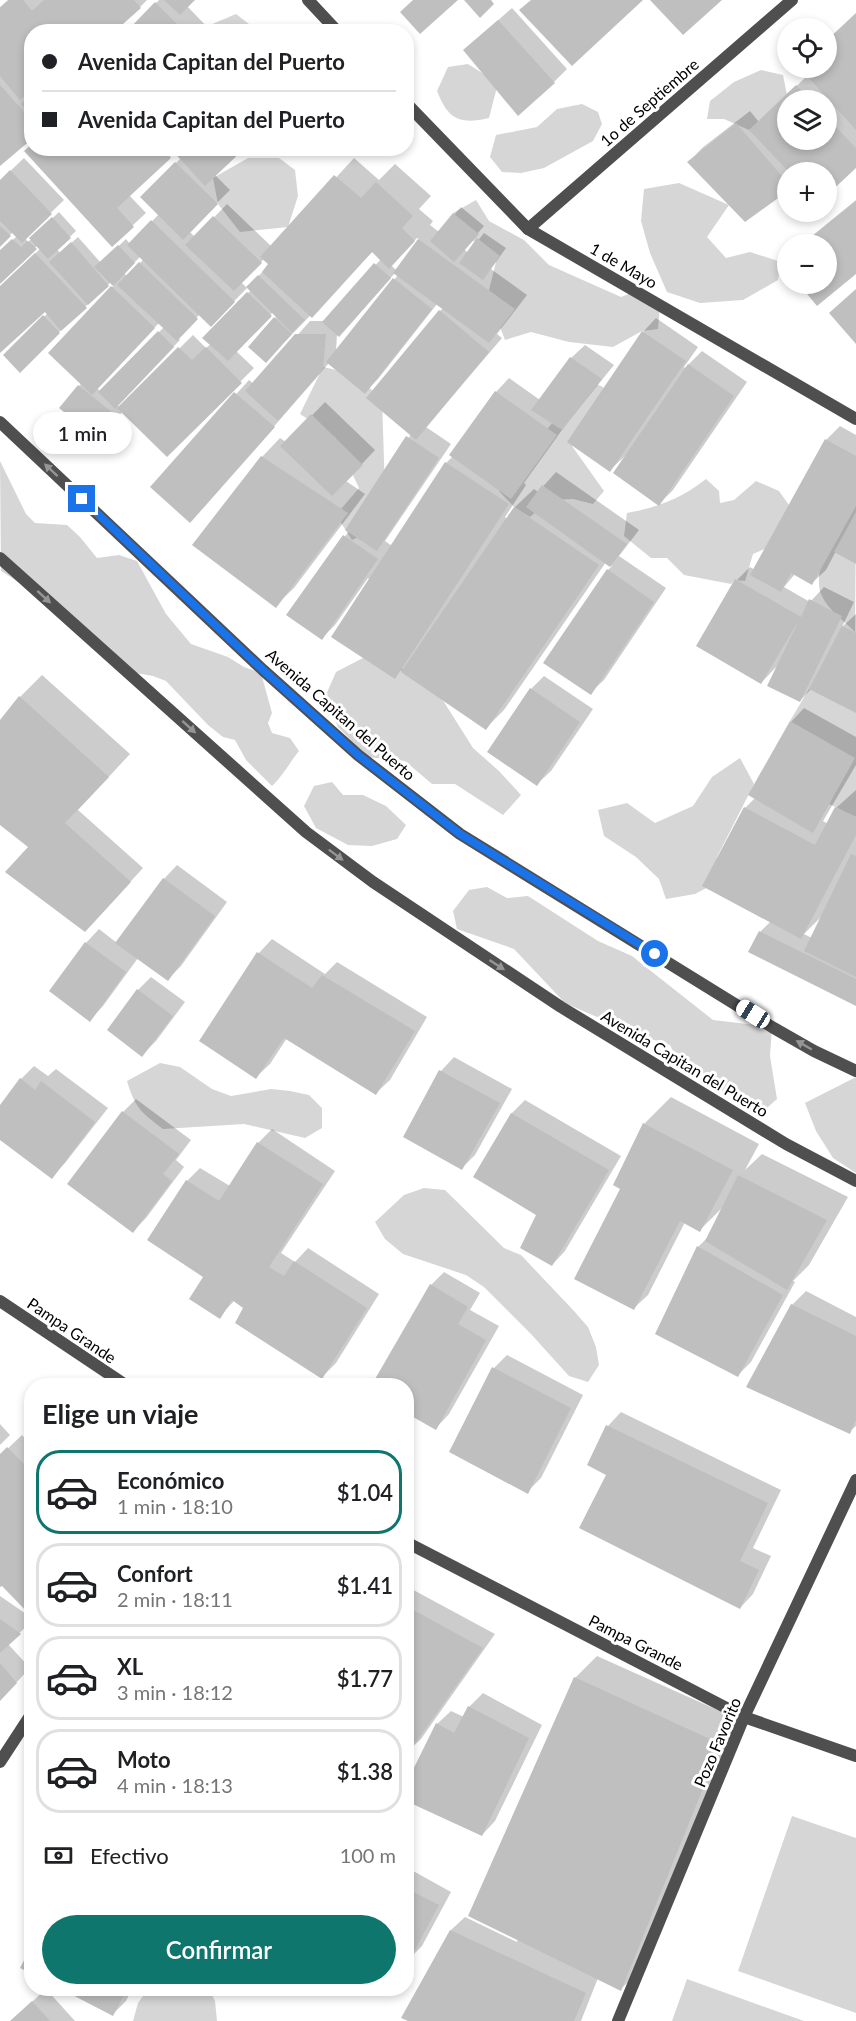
<!DOCTYPE html>
<html lang="es">
<head>
<meta charset="utf-8">
<style>
  :root { --surface:#fff; --page:#f6f6f6; --text:#202124; --muted:#757577; --line:#e0e0e0; --accent:#0f766e }
  body { margin:0; font-family:Lato,sans-serif; background:var(--page); color:var(--text); height:100vh; display:flex; flex-direction:column; font-size:22px; white-space:nowrap }
  * { box-sizing:border-box; margin:0 }
  p { font-size:20px; color:var(--muted) }
  .icon { flex:none; width:33px; height:33px; fill:none; stroke:currentColor; stroke-width:2; stroke-linecap:round; stroke-linejoin:round }
  .map { position:relative; flex:1; overflow:hidden }
  .sheet { position:absolute; left:24px; top:1378px; width:390px; height:618px; display:flex; flex-direction:column; background:var(--surface); border-radius:24px; box-shadow:0 3px 9px #0003 }
  .sheet>* { flex:none }
  .banner { position:absolute; left:24px; top:24px; width:390px; height:132px; border-radius:24px; box-shadow:0 3px 9px #0003; display:grid; align-content:center; height:132px; padding:0 18px; background:var(--surface) }
  .tools { position:absolute; left:777px; top:18px; display:grid; gap:12px }
  .tools a { display:grid; place-items:center; width:60px; height:60px; border-radius:50%; background:var(--surface); box-shadow:0 3px 9px #0003; font-size:30px }
  .end { position:absolute; width:27px; height:27px; margin:-14px; border:8px solid #1a73e8; background:#fff; box-shadow:0 0 0 3px #fff }
  .from { border-radius:50% }
  .bubble { position:absolute; height:42px; border-radius:21px; background:var(--surface); box-shadow:0 3px 9px #0003; font-size:20px; font-weight:600; line-height:42px; text-align:center }
  .car { position:absolute; width:18px; height:36px; margin:-18px -9px; border-radius:8px; box-shadow:0 0 4px 2px #0007; background:linear-gradient(#fff 24%,#345 0 40%,#fff 0 76%,#345 0 86%,#fff 0) }
  .banner b { display:flex; align-items:center; gap:21px; height:57px; font-size:22px }
  .banner b+b { border-top:2px solid var(--line) }
  .banner i { width:15px; height:15px; background:var(--text) }
  ul { padding:0; list-style:none }
  li { display:flex; align-items:center; gap:18px; height:84px; margin:0 12px 9px; padding:0 6px; border:3px solid var(--line); border-radius:24px }
  li div { flex:1 }
  li b { display:block; font-size:22px }
  li em { font-style:normal; font-weight:600 }
  li.active { border-color:var(--accent) }
  li>.icon { width:54px; height:54px; stroke-width:1.5 }
  h2 { padding:0 18px; font-size:27px; line-height:72px }
  .pay { display:flex; align-items:center; gap:15px; height:66px; padding:0 18px; font-size:22px }
  .pay p { margin-inline-start:auto }
  .action { display:flex; gap:12px; margin-top:auto; padding:12px 18px }
  .action a { flex:1; height:69px; border-radius:36px; background:var(--accent); color:#fff; font-size:24px; font-weight:600; line-height:69px; text-align:center }
  .map>svg:first-child { display:block }
</style>
</head>
<body>
<div class="map">
<svg width="856" height="2021" viewBox="0 0 856 2021">
  <rect width="100%" height="100%" fill="#fff"/>
  <g fill="#d6d6d6">
    <path d="M236,14L258,31H208L210,25Z"/>
    <path d="M468,64L498,83L489,118C459,125 448,119 437,91L448,67Z"/>
    <path d="M761,70L783,75L788,100L766,115L749,130L724,119H707L710,101L734,82Z"/>
    <path d="M582,104L598,112L602,124L593,141L544,168L521,173L502,172L490,157L496,135L537,127L557,109Z"/>
    <path d="M248,158H279L295,170L298,196L288,227L240,232L218,204L213,178Z"/>
    <path d="M679,183L729,205L707,237L726,258L750,252L781,262L778,280L743,300L700,303L667,292L650,253L641,221L644,189Z"/>
    <path d="M476,200L489,221L524,240L549,265L621,297L636,291L660,305L658,329L642,331L613,347L569,342L531,332L505,340L495,314L489,290L496,262L463,231L453,213Z"/>
    <path d="M323,367L350,373L382,398L386,524L352,540L336,515L359,488L335,437L300,414Z"/>
    <path d="M590,381L603,387L611,402L596,423L572,446L604,491L593,504L573,499L549,500L530,517L514,507L499,491L522,467L548,428Z"/>
    <path d="M0,461L26,514L35,523L67,525L80,537L97,558L119,555L137,561L166,614L191,644L228,657L244,667L261,673L272,713L268,723L272,733L290,738L299,751C289,763 283,776 272,786L246,760L235,740L223,737L208,725L166,681L153,676L125,671L39,595L1,571Z"/>
    <path d="M706,479L719,491L720,503L734,500L756,481L779,491L791,508L774,545L753,554L745,581L735,580L731,584L684,575L667,558H651L624,536L627,513C659,507 680,499 706,479Z"/>
    <path d="M843,499L856,506L855,632C844,621 827,609 821,594C812,573 835,521 843,499Z"/>
    <path d="M363,658L419,674L444,702L473,748L499,771L521,795L503,815L455,784H432L405,761L367,757L338,727L325,697L336,672Z"/>
    <path d="M809,689L838,694L856,710V817L829,804L817,748L790,721Z"/>
    <path d="M740,758L754,784L717,857L716,883L695,894L666,899L659,879L636,857L604,836L598,810L627,803L655,823L693,806L712,777Z"/>
    <path d="M332,782L343,795H363L386,806L406,825L397,839L372,846L348,845L316,828L304,806L314,786Z"/>
    <path d="M487,887L507,898L528,896L598,941L632,956L713,1020L772,1027L770,1056L777,1099L761,1113L682,1069L670,1045L638,1035L565,1003L514,949L457,929L453,911L469,890Z"/>
    <path d="M160,1063L180,1067L212,1089L231,1096L271,1089L290,1091L309,1095L322,1108V1128L305,1138L244,1124L163,1129C141,1112 135,1108 127,1081Z"/>
    <path d="M856,1077V1173L833,1158L816,1131L805,1103Z"/>
    <path d="M424,1188L445,1190L504,1248L521,1255L574,1311L588,1327L596,1347L599,1365L588,1382L569,1376L531,1334L484,1287L466,1275L403,1254L385,1239L375,1222L404,1195Z"/>
    <path d="M792,1816L856,1838V2013L738,1971Z"/>
    <path d="M687,1979L804,2021H672Z"/>
    <path d="M148,1989H209L215,2001L217,2021H133L138,2003Z"/>
  </g>
  <g fill="#0003" fill-rule="evenodd">
    <path d="M8,0H147L140,7L32,32L29,90L32,92V137L0,164V7Z"/>
    <path d="M159,0H193L187,6L212,32H128Z"/>
    <path d="M512,8L567,69L554,82L479,37Z"/>
    <path d="M856,14V166L826,172H788V189L689,162L702,148L750,111L759,122L808,75L802,68H826ZM788,100H826V140H788Z"/>
    <path d="M32,148H243L215,175L230,190L189,231L195,237L227,204L272,247L354,158L379,180L395,164L431,196L419,209L433,221L430,225L439,232L461,207L484,226L464,249L468,253L484,233L506,248L491,269L527,295L497,334L502,338L426,427L451,444L385,541L392,546L446,463L453,456L452,455L496,392L509,378L540,400L571,358L585,345L614,365L567,423L524,483L526,485L505,517L507,519L515,507L534,489L538,492L556,472L639,530L619,556L666,588L604,680L590,693L608,570L612,566L606,562L504,710L486,728L401,670L394,677L370,580L368,578L335,625L322,638L288,615L349,531L411,434L440,311L443,308L437,304L378,379L365,392L329,363L204,507L152,487L249,380L254,384L310,321H325L381,259L373,251L266,361L250,347L277,316L273,312L236,351L254,368L167,455L123,411L106,432L79,386L82,383L50,353L114,285L111,282L59,332L5,355L48,313L45,310L0,351V287L41,248L38,245L0,282V252L17,236L13,232L0,245V181L24,158L64,200L25,238L28,242L59,212L76,231L57,249L60,253L78,237L101,263L126,239L130,244L159,214L142,197L181,158L175,152L129,195L146,213L132,226ZM417,238L419,239L397,271L391,265ZM141,256L144,259L127,276L124,273ZM264,259L270,264L248,287L251,290L205,338L211,344L206,348L193,335L120,407L117,405L180,340L178,338L200,314L211,325L247,288L241,282ZM395,273L398,275L336,351L337,334L346,328ZM159,323L164,327L101,392L97,388Z"/>
    <path d="M856,200V272L817,304L800,284H826V244H802Z"/>
    <path d="M656,318L698,347L684,367L685,368L702,351L747,382L673,490L659,504L626,455L610,470L643,332Z"/>
    <path d="M325,402L375,450L346,481L365,494L294,588L275,606L262,457L280,438L286,442Z"/>
    <path d="M840,426L856,435V562L836,551L826,570L812,583L795,574L784,587L810,602L824,587L854,602L842,627L856,614V712L811,689L800,701L778,665L761,683L737,580L750,567L755,570L827,439Z"/>
    <path d="M42,675L130,754L78,810L143,868L98,917L30,847L0,823V722L20,697Z"/>
    <path d="M544,676L593,709L551,771L537,784L531,689Z"/>
    <path d="M804,708L856,737V765L823,821L828,824L836,808L856,790V1004L760,932L771,921L745,808L755,798L791,722ZM822,916L812,938L804,934Z"/>
    <path d="M177,865L227,902L181,966L168,979L138,958L103,1006L90,1020L86,943L99,929L117,943L164,879Z"/>
    <path d="M272,939L325,974L337,962L427,1017L390,1080L376,1093L287,1038L270,1064L256,1077L201,1040L259,953Z"/>
    <path d="M151,977L185,1002L156,1041L142,1055L138,990Z"/>
    <path d="M454,1057L512,1089L475,1155L462,1168L405,1136L441,1071Z"/>
    <path d="M34,1066L48,1076L56,1069L108,1108L65,1163L52,1177L0,1138V1107L21,1079Z"/>
    <path d="M671,1097L759,1144L745,1170L762,1154L848,1197L809,1265L793,1281L795,1282L751,1362L738,1375L698,1247L709,1236L723,1207L700,1230L685,1222L648,1295L634,1308L622,1188L644,1124Z"/>
    <path d="M136,1099L191,1140L176,1160L184,1167L146,1218L133,1231L123,1112Z"/>
    <path d="M525,1100L621,1156L565,1251L552,1265L538,1215L476,1176L512,1113Z"/>
    <path d="M272,1129L335,1171L281,1253L295,1262L308,1248L379,1294L336,1363L322,1377L235,1300L219,1317L205,1277L187,1181L200,1168L230,1186L258,1143Z"/>
    <path d="M444,1272L480,1293L470,1310L499,1326L449,1414L436,1428L406,1386H373L431,1285Z"/>
    <path d="M806,1291L856,1317V1426L849,1432L792,1305Z"/>
    <path d="M507,1355L583,1395L541,1478L527,1492L494,1368Z"/>
    <path d="M621,1412L781,1490L753,1548L771,1556L753,1594L740,1608L607,1474L608,1426Z"/>
    <path d="M0,1424L10,1435L0,1445Z"/>
    <path d="M22,1435L32,1446V1614L2,1584L0,1587V1456Z"/>
    <path d="M406,1586L495,1634L421,1739L407,1752Z"/>
    <path d="M0,1596L32,1618V1621L8,1644L30,1668L0,1700Z"/>
    <path d="M597,1656L742,1721L643,1967L621,1989L598,1978L581,2021H411L403,2018L451,1930L465,1917L517,1942L575,1678Z"/>
    <path d="M483,1693L542,1725L495,1821L482,1835L437,1724L451,1711L464,1717L469,1707Z"/>
    <path d="M406,1867L451,1892L422,1946L409,1959L406,1958Z"/>
    <path d="M46,1989L75,2021H11Z"/>
    <path d="M64,1989H132L126,2001L113,2014Z"/>
  </g>
  <g fill="#bfbfbf">
    <path d="M9,0H23L32,11L44,0H134L141,8L114,32H32V90L20,100L0,76V8Z"/>
    <path d="M164,0H195L180,15Z"/>
    <path d="M413,0H458L420,34L400,12Z"/>
    <path d="M464,0H491L494,4L480,18Z"/>
    <path d="M531,0H643L572,66L519,10Z"/>
    <path d="M650,0H722L683,35Z"/>
    <path d="M155,2L185,32H126Z"/>
    <path d="M856,13V130L800,68H826V41Z"/>
    <path d="M498,20L555,83L518,116L463,50Z"/>
    <path d="M0,85L32,121V139L0,166Z"/>
    <path d="M796,85L811,100H788V140H826V117L856,148V168L826,196V172H789L749,130Z"/>
    <path d="M32,95V115L21,104Z"/>
    <path d="M736,123L788,183V191L745,222L687,162Z"/>
    <path d="M32,144V148H162L171,158L117,208L134,227L112,247L24,151Z"/>
    <path d="M170,148H245L205,186Z"/>
    <path d="M175,162L218,204L183,240L140,197Z"/>
    <path d="M10,170L52,214L22,243L0,221V180Z"/>
    <path d="M334,175L361,198L376,182L413,216L402,228L415,241L389,269L372,252L312,318L262,272L268,264L260,257Z"/>
    <path d="M856,201V274L817,306L799,284H826V244H803Z"/>
    <path d="M453,213L479,234L454,262L430,241Z"/>
    <path d="M213,216L262,263L234,291L185,245Z"/>
    <path d="M52,217L71,238L48,259L29,238Z"/>
    <path d="M151,220L235,302L211,327L127,245Z"/>
    <path d="M0,226L11,236L0,247Z"/>
    <path d="M477,238L500,256L483,280L459,263Z"/>
    <path d="M12,239L21,247L28,241L37,249L0,284V250Z"/>
    <path d="M418,239L515,309L489,343L393,273Z"/>
    <path d="M71,242L109,286L88,305L49,262Z"/>
    <path d="M118,245L135,263L113,286L94,267Z"/>
    <path d="M35,253L87,308L61,331L45,312L0,353V286Z"/>
    <path d="M788,257V270L781,262Z"/>
    <path d="M139,262L198,319L177,341L117,285Z"/>
    <path d="M374,263L391,278L339,337L322,322Z"/>
    <path d="M258,275L305,320L292,333L246,287Z"/>
    <path d="M393,278L432,309L365,394L326,362Z"/>
    <path d="M111,286L155,328L92,395L48,353Z"/>
    <path d="M856,289V344L829,313Z"/>
    <path d="M247,292L272,316L228,361L202,338Z"/>
    <path d="M439,310L489,352L416,440L366,398Z"/>
    <path d="M43,315L60,333L20,373L3,355Z"/>
    <path d="M274,317L292,334L266,363L248,347Z"/>
    <path d="M158,331L174,347L115,409L98,392Z"/>
    <path d="M642,331L686,361L610,472L567,442Z"/>
    <path d="M295,334H326L323,370L278,421L245,391Z"/>
    <path d="M178,347L192,360L206,347L242,383L167,457L117,408Z"/>
    <path d="M570,357L602,379L562,430L531,410Z"/>
    <path d="M688,364L734,396L659,506L613,473Z"/>
    <path d="M78,385L118,417L99,440L59,408Z"/>
    <path d="M495,391L557,435L511,499L449,455Z"/>
    <path d="M234,392L275,427L190,523L150,487Z"/>
    <path d="M311,414L363,465L332,496L280,446Z"/>
    <path d="M406,436L439,458L377,551L345,530Z"/>
    <path d="M825,439L856,456V506L812,585L791,573L781,592L750,575Z"/>
    <path d="M261,456L348,513L276,608L192,545Z"/>
    <path d="M445,462L509,504L395,679L331,637Z"/>
    <path d="M542,485L627,544L610,567L526,507Z"/>
    <path d="M514,507L599,565L486,730L401,672Z"/>
    <path d="M856,512V564L834,552Z"/>
    <path d="M343,535L378,559L322,640L286,615Z"/>
    <path d="M607,569L654,602L591,695L543,663Z"/>
    <path d="M735,579L801,617L809,599L842,616L800,702L767,686L799,620L761,684L696,646Z"/>
    <path d="M842,626L856,633V713L809,689Z"/>
    <path d="M530,688L580,722L537,786L487,752Z"/>
    <path d="M19,696L109,777L65,823L131,882L85,932L5,872L28,847L0,825V720Z"/>
    <path d="M790,721L855,758L813,833L748,795Z"/>
    <path d="M744,807L815,845L835,807L856,817V835L801,939L702,886Z"/>
    <path d="M851,854L856,856V977L804,951Z"/>
    <path d="M163,878L215,916L168,981L115,943Z"/>
    <path d="M759,931L856,979V1006L748,952Z"/>
    <path d="M85,942L126,972L90,1022L49,991Z"/>
    <path d="M257,952L312,988L322,975L415,1031L376,1095L284,1038L256,1079L199,1041Z"/>
    <path d="M137,989L173,1016L142,1057L107,1030Z"/>
    <path d="M439,1070L500,1103L462,1170L403,1137Z"/>
    <path d="M20,1078L35,1090L41,1081L95,1122L52,1179L0,1140V1105Z"/>
    <path d="M122,1111L179,1154L163,1174L172,1181L133,1233L67,1184Z"/>
    <path d="M511,1113L609,1170L552,1266L520,1248L536,1215L473,1177Z"/>
    <path d="M643,1123L733,1170L700,1232L680,1221L634,1310L574,1279L620,1189L613,1185Z"/>
    <path d="M257,1142L323,1184L269,1267L284,1276L294,1261L367,1308L322,1379L235,1323L243,1308L232,1300L220,1319L189,1299L203,1277L147,1240L186,1180L219,1201Z"/>
    <path d="M738,1175L827,1220L787,1290L705,1241Z"/>
    <path d="M697,1246L783,1295L738,1377L655,1334Z"/>
    <path d="M430,1284L468,1307L458,1324L486,1340L436,1430L406,1413V1386H371Z"/>
    <path d="M791,1304L856,1336V1420L850,1434L746,1387Z"/>
    <path d="M492,1367L571,1408L528,1494L449,1452Z"/>
    <path d="M606,1425L768,1503L740,1561L759,1570L740,1609L579,1528L606,1475L587,1465Z"/>
    <path d="M7,1447L32,1472V1617L2,1586L0,1587V1454Z"/>
    <path d="M406,1606L483,1648L406,1756Z"/>
    <path d="M0,1619L21,1634L0,1653Z"/>
    <path d="M0,1663L17,1683L0,1701Z"/>
    <path d="M574,1677L721,1744L621,1991L468,1916Z"/>
    <path d="M468,1706L529,1738L482,1836L406,1801V1784L436,1723L454,1733Z"/>
    <path d="M406,1888L439,1905L409,1961L406,1960Z"/>
    <path d="M450,1930L586,1993L574,2021H408L401,2018Z"/>
    <path d="M32,1945V1974L20,1968Z"/>
    <path d="M61,1989H127L113,2016Z"/>
    <path d="M32,2001L50,2021H10Z"/>
  </g>
  <g fill="none" stroke-linecap="round" stroke-linejoin="round">
    <g stroke="#4f4f4f" stroke-width="12">
      <path d="M308,0L338,32"/>
      <path d="M406,103L528,229L856,419"/>
      <path d="M528,229L792,0"/>
      <path d="M0,1301L127,1386"/>
      <path d="M406,1542L744,1717L856,1756"/>
      <path d="M0,1762L32,1713"/>
      <path d="M618,2021L744,1717L856,1480"/>
    </g>
    <g stroke="#4f4f4f" stroke-width="12">
      <path d="M0,422L263,670L358,755L460,834L772,1027L814,1051L856,1071"/>
      <path d="M0,558L306,832L373,882L561,1007L786,1144L856,1181"/>
    </g>
  </g>
  <defs><path id="oneway-solid" d="M-6-.8H1V-3.2L6.5 0L1 3.2V.8H-6Z" transform="scale(1.5)"/></defs>
  <g fill="#959595">
    <use href="#oneway-solid" transform="translate(51 470) rotate(-137)"/>
    <use href="#oneway-solid" transform="translate(44 597) rotate(42)"/>
    <use href="#oneway-solid" transform="translate(189 727) rotate(42)"/>
    <use href="#oneway-solid" transform="translate(336 855) rotate(37)"/>
    <use href="#oneway-solid" transform="translate(497 965) rotate(33)"/>
    <use href="#oneway-solid" transform="translate(804 1045) rotate(-150)"/>
  </g>
  <g fill="none" stroke-linecap="round" stroke-linejoin="round">
    <path stroke="#1a73e8" stroke-width="8" d="M82,499L263,670L358,755L460,834L655,954"/>
  </g>
  <g text-anchor="middle" dominant-baseline="central" stroke-width="6" stroke-linejoin="round" paint-order="stroke">
    <g font-size="16" fill="#000" stroke="#fff">
      <text transform="translate(649 102) rotate(-41)">1o de Septiembre</text>
      <text transform="translate(624 265) rotate(30)">1 de Mayo</text>
      <text transform="translate(341 714) rotate(41)">Avenida Capitan del Puerto</text>
      <text transform="translate(685 1063) rotate(31)">Avenida Capitan del Puerto</text>
      <text transform="translate(72 1330) rotate(34)">Pampa Grande</text>
      <text transform="translate(636 1642) rotate(27)">Pampa Grande</text>
      <text transform="translate(717 1742) rotate(-67)">Pozo Favorito</text>
    </g>
  </g>
</svg>
<div class="tools">
<a><svg class="icon" aria-label="locate" viewBox="0 0 24 24"><circle cx="12" cy="12" r="6"/><path d="M12 2v4M12 18v4M2 12h4M18 12h4"/></svg></a>
<a><svg class="icon" aria-label="layers" viewBox="0 0 24 24"><path d="M12 4l9 5-9 5-9-5zM3 14l9 5 9-5"/></svg></a>
<a>+</a>
<a>−</a>
</div>
<i class="end from" style="left:655px;top:954px"></i>
<i class="end" style="left:82px;top:499px"></i>
<div class="bubble" style="left:33px;top:412px;width:99px">1 min</div>
<i class="car" style="left:753px;top:1014px;rotate:302deg"></i>
<div class="banner">
<b><i class="from"></i>Avenida Capitan del Puerto</b>
<b><i></i>Avenida Capitan del Puerto</b>
</div>
<section class="sheet">
<h2>Elige un viaje</h2>
<ul>
<li class="active"><svg class="icon" aria-label="car" viewBox="0 0 24 24"><path d="M5 17H2v-5l4-1 3-4h7l3 4 3 1v5h-3M9 17h6M6 11h13"/><circle cx="7" cy="17" r="2"/><circle cx="17" cy="17" r="2"/></svg><div><b>Económico</b><p>1 min · 18:10</p></div><em>$1.04</em></li>
<li><svg class="icon" aria-label="car" viewBox="0 0 24 24"><path d="M5 17H2v-5l4-1 3-4h7l3 4 3 1v5h-3M9 17h6M6 11h13"/><circle cx="7" cy="17" r="2"/><circle cx="17" cy="17" r="2"/></svg><div><b>Confort</b><p>2 min · 18:11</p></div><em>$1.41</em></li>
<li><svg class="icon" aria-label="car" viewBox="0 0 24 24"><path d="M5 17H2v-5l4-1 3-4h7l3 4 3 1v5h-3M9 17h6M6 11h13"/><circle cx="7" cy="17" r="2"/><circle cx="17" cy="17" r="2"/></svg><div><b>XL</b><p>3 min · 18:12</p></div><em>$1.77</em></li>
<li><svg class="icon" aria-label="car" viewBox="0 0 24 24"><path d="M5 17H2v-5l4-1 3-4h7l3 4 3 1v5h-3M9 17h6M6 11h13"/><circle cx="7" cy="17" r="2"/><circle cx="17" cy="17" r="2"/></svg><div><b>Moto</b><p>4 min · 18:13</p></div><em>$1.38</em></li>
</ul>
<div class="pay"><svg class="icon" aria-label="cash" viewBox="0 0 24 24"><path d="M3 7h18v10H3z"/><circle cx="12" cy="12" r="2"/></svg>Efectivo<p>100 m</p></div>
<div class="action"><a>Confirmar</a></div>
</section>
</div>
</body>
</html>
